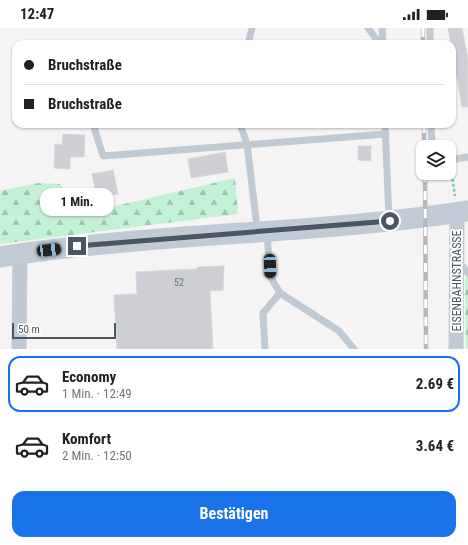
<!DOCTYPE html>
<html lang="de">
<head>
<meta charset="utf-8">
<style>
  :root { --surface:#fff; --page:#f6f6f6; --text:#202124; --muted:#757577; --line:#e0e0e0; --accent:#1a73e8 }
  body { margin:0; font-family:"Roboto Condensed",sans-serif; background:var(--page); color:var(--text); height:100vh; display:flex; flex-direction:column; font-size:15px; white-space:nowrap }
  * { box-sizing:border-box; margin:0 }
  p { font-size:13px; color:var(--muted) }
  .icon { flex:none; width:22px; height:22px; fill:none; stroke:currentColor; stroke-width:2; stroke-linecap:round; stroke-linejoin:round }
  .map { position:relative; height:321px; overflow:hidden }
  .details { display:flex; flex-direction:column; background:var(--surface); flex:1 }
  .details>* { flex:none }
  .banner { position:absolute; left:12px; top:12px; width:444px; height:88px; border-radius:12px; box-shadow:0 1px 3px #0004; display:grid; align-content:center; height:88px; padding:0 12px; background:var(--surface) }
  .tools { position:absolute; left:416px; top:112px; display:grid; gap:8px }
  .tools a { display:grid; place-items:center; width:40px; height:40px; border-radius:8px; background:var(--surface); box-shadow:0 1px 3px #0004; font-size:20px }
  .scale { position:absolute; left:12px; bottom:10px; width:104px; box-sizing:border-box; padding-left:4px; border:2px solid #4a5661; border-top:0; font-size:11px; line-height:14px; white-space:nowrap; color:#4a5661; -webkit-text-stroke:3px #fff; paint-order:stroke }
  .end { position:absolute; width:18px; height:18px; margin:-9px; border:5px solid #4a5661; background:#fff; box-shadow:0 0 0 2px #fff }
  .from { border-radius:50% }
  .bubble { position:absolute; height:28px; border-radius:12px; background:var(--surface); box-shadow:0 1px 3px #0004; font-size:13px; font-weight:700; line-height:28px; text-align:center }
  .car { position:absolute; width:12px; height:24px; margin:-12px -6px; border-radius:5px; box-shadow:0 0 3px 1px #0007; background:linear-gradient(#222 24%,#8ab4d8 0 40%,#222 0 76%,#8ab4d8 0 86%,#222 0) }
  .banner b { display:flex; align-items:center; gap:14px; height:38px; font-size:15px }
  .banner b+b { border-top:1px solid var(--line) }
  .banner i { width:10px; height:10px; background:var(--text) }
  ul { padding:7px 0 0; list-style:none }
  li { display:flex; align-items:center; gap:12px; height:56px; margin:0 8px 6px; padding:0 4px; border:2px solid transparent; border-radius:12px }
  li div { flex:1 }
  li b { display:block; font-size:15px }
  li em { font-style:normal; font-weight:700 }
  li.selected { border-color:var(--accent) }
  li>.icon { width:36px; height:36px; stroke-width:1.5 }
  .primary-button { display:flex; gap:8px; margin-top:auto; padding:8px 12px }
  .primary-button a { flex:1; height:46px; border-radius:12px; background:var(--accent); color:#fff; font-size:16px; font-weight:700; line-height:46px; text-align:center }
  .status { display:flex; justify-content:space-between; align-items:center; height:28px; padding:0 20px; background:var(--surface); direction:ltr }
  .status svg { height:11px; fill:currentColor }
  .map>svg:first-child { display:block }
</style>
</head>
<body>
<div class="status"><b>12:47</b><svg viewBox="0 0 49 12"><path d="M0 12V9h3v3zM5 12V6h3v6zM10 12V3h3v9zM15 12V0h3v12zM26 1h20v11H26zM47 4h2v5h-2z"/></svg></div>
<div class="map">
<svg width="468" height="321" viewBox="0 0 468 321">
  <defs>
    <pattern id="forest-firs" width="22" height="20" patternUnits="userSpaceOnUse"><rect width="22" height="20" fill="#c3f1d5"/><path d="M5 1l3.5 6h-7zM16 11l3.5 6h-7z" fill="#a0c6b0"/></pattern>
  </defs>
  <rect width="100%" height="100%" fill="#f5f3f3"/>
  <g fill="url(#forest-firs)">
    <path d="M235,150L238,186L0,216V163L38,155L60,156L81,186Z"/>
    <path d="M468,237V321H466L465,254Z"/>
  </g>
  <g fill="#cdcfd5" stroke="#d7d9de">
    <path d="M448,0H462L468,32V79H462Z"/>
    <path d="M63,106L85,107L84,129H70V141L54,140L55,116L62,117Z"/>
    <path d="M358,118H371V133L358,132Z"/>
    <path d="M225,124L228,144L191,150L188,131Z"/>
    <path d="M113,142L118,166L97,170L92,146Z"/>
    <path d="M224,238L223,262L210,263L213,321H117L114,267L137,266L136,244L196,241L198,239Z"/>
  </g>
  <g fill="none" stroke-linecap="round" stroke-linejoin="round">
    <path stroke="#7ad0a6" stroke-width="2.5" stroke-dasharray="3 2" stroke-linecap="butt" d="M451,141L455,168"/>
    <g stroke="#c1cad2" stroke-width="7">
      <path d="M368,0L380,16"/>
      <path d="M382,0L383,16"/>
      <path d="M430,0V16"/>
      <path d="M248,16L252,0"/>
      <path d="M93,96L103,128L386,106"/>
      <path d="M240,96L247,116L256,191"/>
      <path d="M385,96L389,191"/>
      <path d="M431,96L432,119"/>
      <path d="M449,132L468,129"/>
      <path d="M267,205L270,248L280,265L339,303L354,321"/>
      <path d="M458,233L468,245"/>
      <path d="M265,321L263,285L280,265"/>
    </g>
    <g stroke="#c1cad2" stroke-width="15">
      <path d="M19,321L20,226"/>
      <path d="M456,321L457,184"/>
    </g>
    <path stroke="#c1cbd6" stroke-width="21" d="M0,229C155,204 313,207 468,183"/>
    <g stroke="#b5b8bd" stroke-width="4.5">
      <g id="rail">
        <path d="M423,0V16"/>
        <path d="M424,96V119"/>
        <path d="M425,145L426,321"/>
      </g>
    </g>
    <use href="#rail" stroke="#fff" stroke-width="3" stroke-dasharray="9" stroke-linecap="butt"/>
  </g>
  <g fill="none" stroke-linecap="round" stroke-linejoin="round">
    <path stroke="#4a5661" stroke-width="5" d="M77,218L390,193"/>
  </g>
  <g text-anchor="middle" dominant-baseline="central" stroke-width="4" stroke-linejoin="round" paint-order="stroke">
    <g font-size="10" fill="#6b747e">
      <text x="179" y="254">52</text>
    </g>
    <g font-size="12" fill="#4a5661" stroke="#fff">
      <text transform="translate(457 253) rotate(-90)">EISENBAHNSTRASSE</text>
    </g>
  </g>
</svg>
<div class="tools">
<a><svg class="icon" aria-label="layers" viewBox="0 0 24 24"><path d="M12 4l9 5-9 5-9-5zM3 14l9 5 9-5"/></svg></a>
</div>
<div class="scale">50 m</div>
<i class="end from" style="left:390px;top:193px"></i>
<i class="end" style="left:77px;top:218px"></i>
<div class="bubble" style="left:40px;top:160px;width:74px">1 Min.</div>
<i class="car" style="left:49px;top:222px;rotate:83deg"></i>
<i class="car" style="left:270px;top:238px;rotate:178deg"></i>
<div class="banner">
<b><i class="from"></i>Bruchstraße</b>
<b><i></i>Bruchstraße</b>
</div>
</div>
<section class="details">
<ul>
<li class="selected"><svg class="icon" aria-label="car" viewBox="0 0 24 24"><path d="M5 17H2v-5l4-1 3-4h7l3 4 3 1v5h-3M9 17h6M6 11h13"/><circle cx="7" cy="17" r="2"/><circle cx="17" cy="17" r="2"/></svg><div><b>Economy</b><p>1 Min. · 12:49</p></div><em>2.69 €</em></li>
<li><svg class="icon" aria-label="car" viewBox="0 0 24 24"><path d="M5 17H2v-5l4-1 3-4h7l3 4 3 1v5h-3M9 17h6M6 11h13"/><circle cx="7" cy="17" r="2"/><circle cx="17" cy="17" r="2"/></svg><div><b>Komfort</b><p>2 Min. · 12:50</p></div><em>3.64 €</em></li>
</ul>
<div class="primary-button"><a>Bestätigen</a></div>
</section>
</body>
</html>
